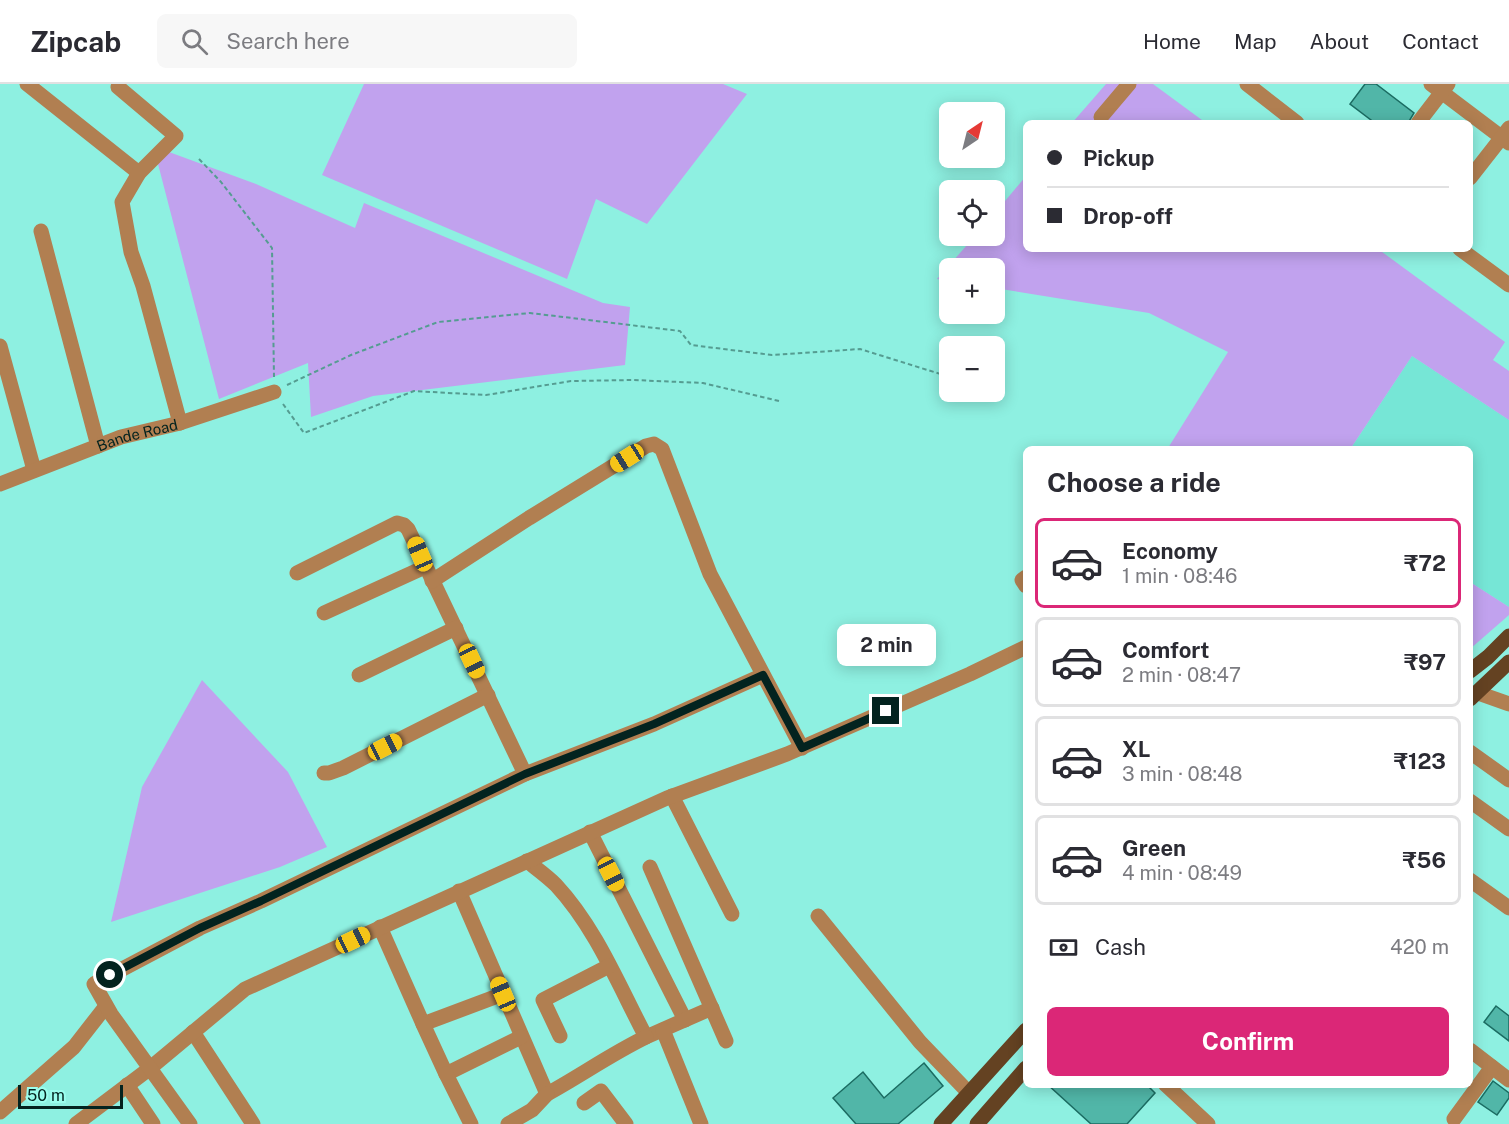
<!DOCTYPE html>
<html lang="en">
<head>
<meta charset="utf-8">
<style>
  :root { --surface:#fff; --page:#f7f7f7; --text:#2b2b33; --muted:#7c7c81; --line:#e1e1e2; --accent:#db2777 }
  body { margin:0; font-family:"Public Sans",sans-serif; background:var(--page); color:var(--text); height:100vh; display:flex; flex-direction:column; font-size:22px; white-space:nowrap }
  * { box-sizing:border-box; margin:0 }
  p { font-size:20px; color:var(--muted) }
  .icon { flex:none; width:33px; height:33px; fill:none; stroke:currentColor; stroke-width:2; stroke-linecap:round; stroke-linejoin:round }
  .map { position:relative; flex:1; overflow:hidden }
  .sheet { position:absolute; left:1023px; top:362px; width:450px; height:642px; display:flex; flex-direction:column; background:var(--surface); border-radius:9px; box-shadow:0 3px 15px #0003 }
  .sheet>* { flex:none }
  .banner { position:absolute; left:1023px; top:36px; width:450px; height:132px; border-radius:9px; box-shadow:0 3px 15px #0003; display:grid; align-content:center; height:132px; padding:0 24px; background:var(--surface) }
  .needle { width:39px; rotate:35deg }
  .buttons { position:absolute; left:939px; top:18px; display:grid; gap:12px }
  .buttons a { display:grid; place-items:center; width:66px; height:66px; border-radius:9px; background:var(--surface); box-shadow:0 3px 15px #0003; font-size:30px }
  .scale { position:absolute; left:18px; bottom:15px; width:105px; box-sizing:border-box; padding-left:6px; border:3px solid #03231f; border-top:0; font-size:16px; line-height:21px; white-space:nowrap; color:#03231f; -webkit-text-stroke:4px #9bfeee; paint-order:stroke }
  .end { position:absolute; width:27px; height:27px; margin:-14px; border:8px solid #03231f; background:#fff; box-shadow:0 0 0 3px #fff }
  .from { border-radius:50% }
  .bubble { position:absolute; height:42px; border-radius:9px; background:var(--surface); box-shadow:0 3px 15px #0003; font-size:20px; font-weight:700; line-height:42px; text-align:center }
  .car { position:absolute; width:18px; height:36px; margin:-18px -9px; border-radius:8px; box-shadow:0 0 4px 2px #0007; background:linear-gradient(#f5c518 24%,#345 0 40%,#f5c518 0 76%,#345 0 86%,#f5c518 0) }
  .banner b { display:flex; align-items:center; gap:21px; height:57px; font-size:22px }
  .banner b+b { border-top:2px solid var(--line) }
  .banner i { width:15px; height:15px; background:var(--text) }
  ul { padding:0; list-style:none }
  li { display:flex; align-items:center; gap:18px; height:90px; margin:0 12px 9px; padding:0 12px; border:3px solid var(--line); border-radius:9px }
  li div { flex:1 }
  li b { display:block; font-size:22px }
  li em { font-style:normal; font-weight:700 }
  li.current { border-color:var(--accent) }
  li>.icon { width:54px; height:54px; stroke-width:1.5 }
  h2 { padding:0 24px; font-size:27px; line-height:72px }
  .pay { display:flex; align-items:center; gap:15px; height:66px; padding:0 24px; font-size:22px }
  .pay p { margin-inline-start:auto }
  .primary-button { display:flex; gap:12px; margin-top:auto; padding:12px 24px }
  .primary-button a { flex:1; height:69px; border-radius:9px; background:var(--accent); color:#fff; font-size:24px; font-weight:700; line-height:69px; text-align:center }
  header { display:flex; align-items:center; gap:36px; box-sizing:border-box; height:84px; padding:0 30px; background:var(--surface); border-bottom:2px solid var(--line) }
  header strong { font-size:28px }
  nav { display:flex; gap:33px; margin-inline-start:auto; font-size:21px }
  .search { width:420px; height:54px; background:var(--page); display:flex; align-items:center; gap:15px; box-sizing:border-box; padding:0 21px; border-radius:9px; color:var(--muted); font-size:22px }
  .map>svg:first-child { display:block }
</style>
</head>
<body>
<header>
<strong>Zipcab</strong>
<div class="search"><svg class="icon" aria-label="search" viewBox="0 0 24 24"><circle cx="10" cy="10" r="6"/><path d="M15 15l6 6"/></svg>Search here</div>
<nav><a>Home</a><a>Map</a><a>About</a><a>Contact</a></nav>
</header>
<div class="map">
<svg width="1509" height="1040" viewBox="0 0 1509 1040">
  <rect width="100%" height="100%" fill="#8ef0e1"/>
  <path fill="#76e6d6" d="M1412,272L1509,336V523L1470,498V364H1351Z"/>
  <g fill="#c1a2ee">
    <path d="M364,0H723L747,10L647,140L596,115L567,195L322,91Z"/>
    <path d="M1106,0H1153L1206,39H1072Z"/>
    <path d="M169,68L256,100L355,144L364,119L603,219L630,223L625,281L373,312L311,333L308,279L219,315L158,80Z"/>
    <path d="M1026,92V165H1378L1505,258L1493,276L1509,287V336L1412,272L1351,364H1168L1228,268L1149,229L995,204L994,184H950L949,197L937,195L975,152H994L995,129Z"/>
    <path d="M1470,498L1509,523V531L1470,565Z"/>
    <path d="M202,596L288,688L327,763L280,783L111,838L142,703Z"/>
  </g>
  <g fill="#51b6a8" stroke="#1b6c62" stroke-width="1.5">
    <path d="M1365,0H1376L1414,29L1408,39H1375L1350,20Z"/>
    <path d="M1496,922L1509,932V957L1484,938Z"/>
    <path d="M924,979L943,1002L898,1040H856L833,1014L863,988L884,1014Z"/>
    <path d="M1493,997L1509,1009V1014L1497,1031L1478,1018Z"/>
    <path d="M1047,1000H1146L1155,1009L1127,1040H1091Z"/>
  </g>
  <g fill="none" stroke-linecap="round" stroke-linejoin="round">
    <g stroke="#559c91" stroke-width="2" stroke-dasharray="4.5 3" stroke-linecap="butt">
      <path d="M199,75L221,98L272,164L274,293"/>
      <path d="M287,301L351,271L438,238L530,229L680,247L691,261L772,271L860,265L950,293"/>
      <path d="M283,320L304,349L414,307L486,311L571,297L633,296L703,299L779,317"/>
    </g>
    <g stroke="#b17f51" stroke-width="15">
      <path d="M27,0L139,89"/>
      <path d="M1247,0L1297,39"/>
      <path d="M1431,0L1509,59"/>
      <path d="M118,3L176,52L139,89L122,118L131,168L143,202L180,339"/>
      <path d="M1101,33L1129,0"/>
      <path d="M1418,39L1448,0"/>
      <path d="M1470,94L1509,44"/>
      <path d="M41,147L98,362"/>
      <path d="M1460,165L1509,201"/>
      <path d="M0,262L34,386"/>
      <path id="s1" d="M0,400L121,353L180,339L274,308"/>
      <path d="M297,489L397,439L404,441L408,445L525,690"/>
      <path d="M1026,493L1022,496L1026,502"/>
      <path d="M432,497L529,434L646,362L654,360L662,365L710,490L802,664"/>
      <path d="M324,529L425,483"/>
      <path d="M359,591L456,544"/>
      <path d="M1478,609L1509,620"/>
      <path d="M1470,668L1509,696"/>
      <path d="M324,689H329L343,684L488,611"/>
      <path d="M672,712L732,830"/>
      <path d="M1470,717L1509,745"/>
      <path d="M590,748L685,936"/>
      <path d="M527,777C537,785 547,792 556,801C596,844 619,902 646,953L712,924"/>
      <path d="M650,783L726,957"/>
      <path d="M1470,796L1509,824"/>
      <path d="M459,807L547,1010C580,992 611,970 646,953"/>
      <path d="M818,832L920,958L969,1009"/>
      <path d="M380,843L423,940L503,910"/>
      <path d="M423,940L446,990L521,953"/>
      <path d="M663,946L701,1040"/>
      <path d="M193,948L253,1040"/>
      <path d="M560,952L543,916L609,882"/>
      <path d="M1470,966L1509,996"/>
      <path d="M446,990L471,1040"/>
      <path d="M1165,1000L1208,1040"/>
      <path d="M127,1001L153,1040"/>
      <path d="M584,1019L601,1007L626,1040"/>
      <path d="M0,1028L74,963L106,922"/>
      <path d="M1454,1035L1492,983"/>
      <path d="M76,1040L149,985L245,905L667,714L787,670L970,590L1026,563"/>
      <path d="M190,1040L111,930L94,900L200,844L261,817L525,690L654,640L763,591"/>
      <path d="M508,1040L532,1026L547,1010"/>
    </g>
    <g stroke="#644222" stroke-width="15">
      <path d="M1470,587L1488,573L1509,552"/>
      <path d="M1470,615L1509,578"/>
      <path d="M941,1040L1026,946"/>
      <path d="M977,1040L1026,984"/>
    </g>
  </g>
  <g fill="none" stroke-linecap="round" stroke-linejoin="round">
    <path stroke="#03231f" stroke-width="8" d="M110,891L200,844L261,817L525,690L654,640L763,591L802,664L886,627"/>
  </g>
  <g text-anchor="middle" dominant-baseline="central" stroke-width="4.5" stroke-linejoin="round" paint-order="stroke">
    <g font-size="15" fill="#03231f" stroke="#9bfeee">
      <text stroke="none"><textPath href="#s1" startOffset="146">Bande Road</textPath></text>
    </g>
  </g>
</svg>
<div class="buttons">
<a><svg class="needle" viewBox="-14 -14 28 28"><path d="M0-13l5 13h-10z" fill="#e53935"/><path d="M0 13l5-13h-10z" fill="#7c7c81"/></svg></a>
<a><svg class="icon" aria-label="locate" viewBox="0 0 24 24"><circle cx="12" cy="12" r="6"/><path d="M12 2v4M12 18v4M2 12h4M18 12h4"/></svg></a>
<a>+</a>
<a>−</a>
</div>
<div class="scale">50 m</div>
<i class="end from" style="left:110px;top:891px"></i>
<i class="end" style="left:886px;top:627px"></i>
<div class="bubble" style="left:837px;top:540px;width:99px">2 min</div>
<i class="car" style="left:627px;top:374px;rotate:238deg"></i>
<i class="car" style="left:420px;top:470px;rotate:337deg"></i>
<i class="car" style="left:472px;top:577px;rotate:155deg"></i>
<i class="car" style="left:385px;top:663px;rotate:63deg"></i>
<i class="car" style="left:611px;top:790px;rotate:153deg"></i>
<i class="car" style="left:353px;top:856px;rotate:65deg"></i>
<i class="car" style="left:503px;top:910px;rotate:337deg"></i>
<div class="banner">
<b><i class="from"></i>Pickup</b>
<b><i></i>Drop-off</b>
</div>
<section class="sheet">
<h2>Choose a ride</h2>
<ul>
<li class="current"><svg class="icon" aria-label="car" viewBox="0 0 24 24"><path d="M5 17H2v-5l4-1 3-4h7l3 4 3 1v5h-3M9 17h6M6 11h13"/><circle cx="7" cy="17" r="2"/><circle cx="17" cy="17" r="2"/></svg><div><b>Economy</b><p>1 min · 08:46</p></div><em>₹72</em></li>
<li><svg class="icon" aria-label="car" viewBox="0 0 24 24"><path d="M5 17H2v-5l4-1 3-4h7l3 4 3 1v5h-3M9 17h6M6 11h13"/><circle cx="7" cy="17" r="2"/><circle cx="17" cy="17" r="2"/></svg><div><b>Comfort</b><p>2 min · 08:47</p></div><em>₹97</em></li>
<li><svg class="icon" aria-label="car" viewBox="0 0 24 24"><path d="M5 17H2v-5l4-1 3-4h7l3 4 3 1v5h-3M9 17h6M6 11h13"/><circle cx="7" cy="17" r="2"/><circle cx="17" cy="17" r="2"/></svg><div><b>XL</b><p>3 min · 08:48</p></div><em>₹123</em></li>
<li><svg class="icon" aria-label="car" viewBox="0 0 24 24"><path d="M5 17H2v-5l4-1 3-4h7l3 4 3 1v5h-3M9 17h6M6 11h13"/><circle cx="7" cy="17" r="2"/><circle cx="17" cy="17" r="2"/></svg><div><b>Green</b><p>4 min · 08:49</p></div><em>₹56</em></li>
</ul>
<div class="pay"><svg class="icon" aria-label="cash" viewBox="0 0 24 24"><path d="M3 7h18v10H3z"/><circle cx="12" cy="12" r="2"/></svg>Cash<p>420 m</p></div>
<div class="primary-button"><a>Confirm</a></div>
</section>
</div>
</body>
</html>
